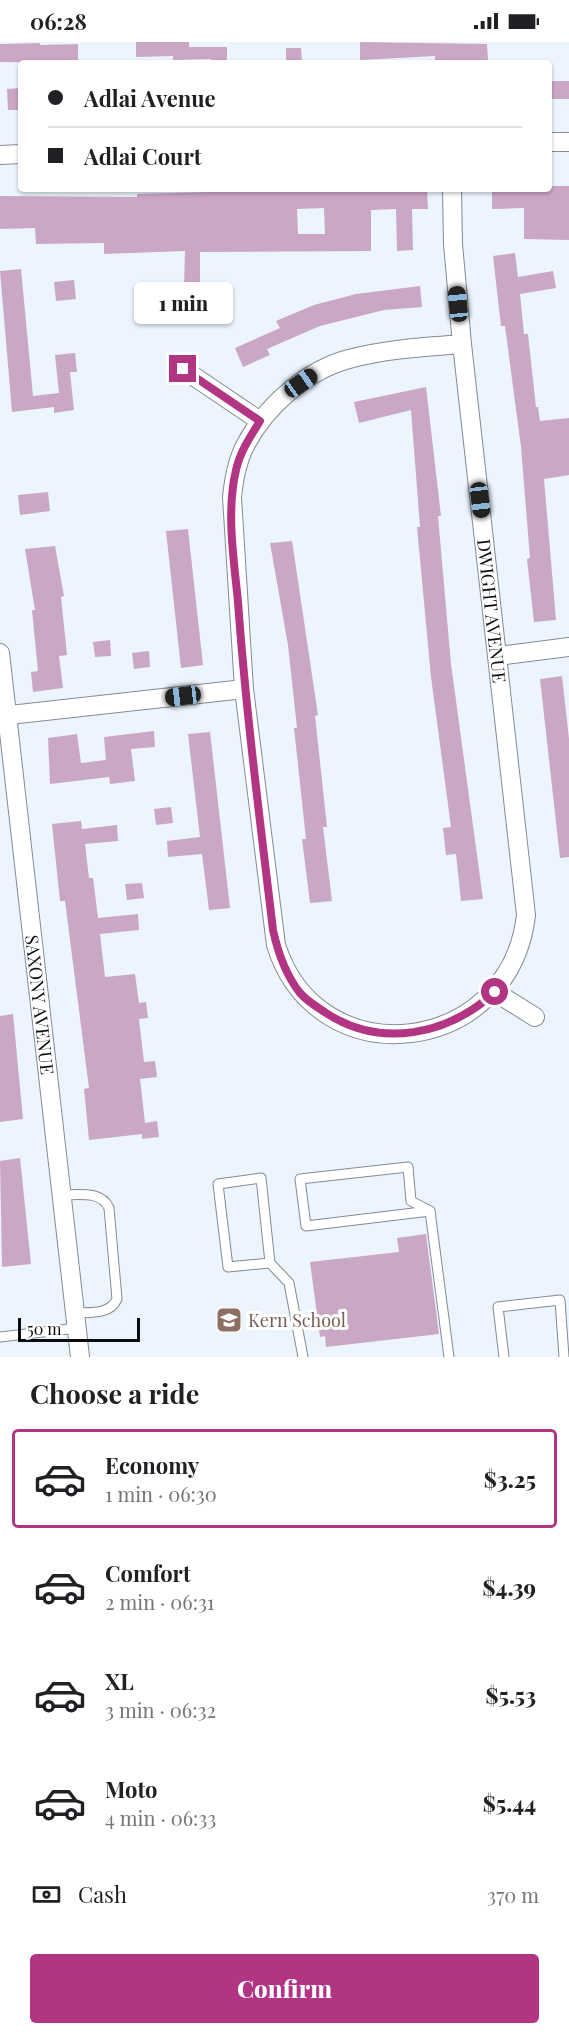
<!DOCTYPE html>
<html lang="en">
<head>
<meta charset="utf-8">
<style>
  :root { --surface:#fff; --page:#f6f6f6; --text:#202124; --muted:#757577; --line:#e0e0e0; --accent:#b23584 }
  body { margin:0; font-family:"Playfair Display",serif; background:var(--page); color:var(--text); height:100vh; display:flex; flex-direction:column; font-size:22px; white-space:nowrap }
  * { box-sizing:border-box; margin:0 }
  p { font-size:20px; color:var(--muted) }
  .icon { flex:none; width:33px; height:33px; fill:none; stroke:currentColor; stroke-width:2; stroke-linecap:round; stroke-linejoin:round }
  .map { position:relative; height:1315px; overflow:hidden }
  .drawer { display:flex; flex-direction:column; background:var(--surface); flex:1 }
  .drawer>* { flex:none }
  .banner { position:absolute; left:18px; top:18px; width:534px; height:132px; border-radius:6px; box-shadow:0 2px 4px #0004; display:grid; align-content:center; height:132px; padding:0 30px; background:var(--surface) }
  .scale { position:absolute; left:18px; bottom:15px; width:122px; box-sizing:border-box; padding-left:6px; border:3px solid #0a0c0f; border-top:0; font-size:16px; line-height:21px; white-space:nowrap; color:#0a0c0f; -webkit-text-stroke:4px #fff; paint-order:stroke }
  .end { position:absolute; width:27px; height:27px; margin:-14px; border:8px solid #b23584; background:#fff; box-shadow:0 0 0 3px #fff }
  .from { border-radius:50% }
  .bubble { position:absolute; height:42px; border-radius:6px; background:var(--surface); box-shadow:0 2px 4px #0004; font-size:20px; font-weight:800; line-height:42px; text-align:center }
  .car { position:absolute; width:18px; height:36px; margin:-18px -9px; border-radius:8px; box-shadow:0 0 4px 2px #0007; background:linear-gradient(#222 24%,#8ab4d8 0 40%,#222 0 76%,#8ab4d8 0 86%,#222 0) }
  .banner b { display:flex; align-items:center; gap:21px; height:57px; font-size:22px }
  .banner b+b { border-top:2px solid var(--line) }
  .banner i { width:15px; height:15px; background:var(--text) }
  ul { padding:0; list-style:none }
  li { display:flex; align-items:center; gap:18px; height:99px; margin:0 12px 9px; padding:0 18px; border:3px solid transparent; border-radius:6px }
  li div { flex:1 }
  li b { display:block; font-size:22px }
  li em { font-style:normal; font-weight:800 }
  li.active { border-color:var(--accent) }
  li>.icon { width:54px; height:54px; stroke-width:1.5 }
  h2 { padding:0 30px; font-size:27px; line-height:72px }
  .pay { display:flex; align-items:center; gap:15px; height:66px; padding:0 30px; font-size:22px }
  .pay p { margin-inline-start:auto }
  .button { display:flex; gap:12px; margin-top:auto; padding:12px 30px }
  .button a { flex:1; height:69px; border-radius:6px; background:var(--accent); color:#fff; font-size:24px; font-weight:800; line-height:69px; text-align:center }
  .status { display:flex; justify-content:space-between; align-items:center; height:42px; padding:0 30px; background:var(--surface); direction:ltr }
  .status svg { height:16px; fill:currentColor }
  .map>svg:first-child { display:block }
</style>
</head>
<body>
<div class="status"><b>06:28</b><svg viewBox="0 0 49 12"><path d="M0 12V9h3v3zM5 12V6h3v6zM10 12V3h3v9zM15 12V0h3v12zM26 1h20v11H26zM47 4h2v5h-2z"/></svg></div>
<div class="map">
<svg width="569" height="1315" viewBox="0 0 569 1315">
  <rect width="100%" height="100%" fill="#ecf4fe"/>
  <g fill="#cba7c6" fill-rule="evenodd">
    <path d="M136,0H189V5H227V21H211V17L173,18V14L136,15Z"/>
    <path d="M360,0L487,2L488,18L435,20V14L360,18Z"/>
    <path d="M40,1V3L78,2V21L0,20V2Z"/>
    <path d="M286,6H301L302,21H286Z"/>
    <rect x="549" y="39" width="20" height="18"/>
    <path d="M21,46V68H8L7,47Z"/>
    <path d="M549,144H569V198L524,197V166L492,167V147H549Z"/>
    <path d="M211,147H427L428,167H412L413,208L397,209L396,167L371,168V209L200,210V246H184L185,209L104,212V201L36,202L35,186L0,187V154L137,155V152L211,150ZM324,166L325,192H298L297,167Z"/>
    <path d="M515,211L518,235L553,229L556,246L520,252L524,292H528L536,365H538L540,379L569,376V433L544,437L556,578L534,580L527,517L530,516L521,405L505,284H501L493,214Z"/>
    <path d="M21,227L33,354L59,351L55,313L75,311L77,330H70L74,368L54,371V365L12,370L0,229Z"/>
    <path d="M74,238L76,257L56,259L54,240Z"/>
    <path d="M420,244L422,265L384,268L320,284L267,307L270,313L243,325L235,306L280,286L276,279L314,263L356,252Z"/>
    <path d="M426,345L441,474H438L451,622L483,857L461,859L456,812L446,813L443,786L451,785L431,635L417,485H420L411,368L359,381L354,360Z"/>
    <path d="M48,450L50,469L20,473L18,453Z"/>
    <path d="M188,487L203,623L181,626L166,489Z"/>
    <path d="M292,499L318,673L315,674L327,785H323L332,859L310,861L302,797H306L294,686H297L288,603L270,501Z"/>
    <path d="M55,504L64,554L61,555L67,613L59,614L63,646L33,650L31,630L38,629L32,568H35L25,507Z"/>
    <path d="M110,598L111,614L95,615L93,600Z"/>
    <path d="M149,609L150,625L134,627L132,611Z"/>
    <path d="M562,634L569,697V815L560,816L540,637Z"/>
    <path d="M154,689L155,705L131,707L135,739L110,742L109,735L50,742L48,696L77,692L81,721L106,718L104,695Z"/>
    <path d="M210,690L230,866L209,868L202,812L168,815L167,799L200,795L188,692Z"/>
    <path d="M171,765L173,781L156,783L154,767Z"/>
    <path d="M81,779L82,787L117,783L118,799L85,802L89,836H93L98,876L138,872L139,888L100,892L105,935L135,932L139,961L146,960L148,976L139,977L144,1020L155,1019L157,1035L140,1037L145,1081L157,1079L159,1095L142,1097V1092L89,1098L84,1047L89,1046L65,859H60L52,782Z"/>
    <path d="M142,841L144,856L127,858L125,842Z"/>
    <path d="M13,972L23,1077L0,1080V974Z"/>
    <path d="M20,1116L31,1222L2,1225L0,1119Z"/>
    <path d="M426,1192L439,1292L326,1305L325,1294L320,1295L310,1220L399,1210L397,1196Z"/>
  </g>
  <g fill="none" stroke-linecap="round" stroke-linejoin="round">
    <g stroke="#848b94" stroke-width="11">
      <g id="service">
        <path d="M408,1125L411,1159L430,1169L306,1184L300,1137Z"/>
        <path d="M61,1153C77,1153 101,1148 109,1166L117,1257C110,1273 90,1270 75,1271"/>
        <path d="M430,1169L449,1315"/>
        <path d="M270,1221L228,1225L218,1142L261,1136L270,1221L289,1241L303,1315"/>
        <path d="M0,1295L77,1286"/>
        <path d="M504,1315L498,1265L560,1258L564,1315"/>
      </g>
    </g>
    <g stroke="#848b94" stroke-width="20">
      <g id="minor">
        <path d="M549,100H569"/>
        <path d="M0,113L21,112"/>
        <path id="s1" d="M452,147L453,202L462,302L526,873C510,1014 318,1037 276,903L244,647L232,455C234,436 237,418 246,402C266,364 307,328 349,317C386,307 424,305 462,302"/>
        <path d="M183,327L260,379"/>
        <path id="s2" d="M0,611L80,1315"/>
        <path d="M498,614L569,605"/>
        <path d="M0,674L244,647"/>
        <path d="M495,950L535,975"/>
      </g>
    </g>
    <use href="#service" stroke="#fff" stroke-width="9"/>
    <use href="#minor" stroke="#fff" stroke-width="18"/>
  </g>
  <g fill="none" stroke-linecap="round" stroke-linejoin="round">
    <path stroke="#b23584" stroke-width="8" d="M183,327L260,379C250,395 240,410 236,428C226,470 234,518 238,560C246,670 260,779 273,888C278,911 285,932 300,951C307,959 317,965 326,971C381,1007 448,993 495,950"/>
  </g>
  <defs>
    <g id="school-square" transform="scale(1.35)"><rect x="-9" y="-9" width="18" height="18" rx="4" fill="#8d6e63" stroke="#fff"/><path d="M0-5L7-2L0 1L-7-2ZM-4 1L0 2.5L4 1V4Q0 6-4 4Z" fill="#fff"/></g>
  </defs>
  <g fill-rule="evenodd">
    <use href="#school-square" x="229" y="1278"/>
  </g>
  <g text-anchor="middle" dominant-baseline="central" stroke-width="6" stroke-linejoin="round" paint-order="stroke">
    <g font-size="18" fill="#0a0c0f" stroke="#fff">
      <text stroke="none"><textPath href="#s1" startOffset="424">DWIGHT AVENUE</textPath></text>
      <text stroke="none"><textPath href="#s2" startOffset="354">SAXONY AVENUE</textPath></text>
    </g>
    <g font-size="18" fill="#785e54" stroke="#fff" text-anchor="start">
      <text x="248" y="1278">Kern School</text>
    </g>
  </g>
</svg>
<div class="scale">50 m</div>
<i class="end from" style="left:495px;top:950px"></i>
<i class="end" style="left:183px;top:327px"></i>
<div class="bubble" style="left:134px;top:240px;width:99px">1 min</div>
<i class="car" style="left:458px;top:262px;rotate:354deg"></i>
<i class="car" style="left:301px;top:341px;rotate:55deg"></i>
<i class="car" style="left:480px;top:458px;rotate:173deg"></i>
<i class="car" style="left:183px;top:654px;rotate:263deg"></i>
<div class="banner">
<b><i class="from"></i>Adlai Avenue</b>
<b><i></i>Adlai Court</b>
</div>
</div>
<section class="drawer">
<h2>Choose a ride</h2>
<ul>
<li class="active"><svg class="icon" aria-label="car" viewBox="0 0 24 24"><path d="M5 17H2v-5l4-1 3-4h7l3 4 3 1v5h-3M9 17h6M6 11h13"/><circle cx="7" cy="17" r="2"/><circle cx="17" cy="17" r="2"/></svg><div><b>Economy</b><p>1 min · 06:30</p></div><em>$3.25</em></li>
<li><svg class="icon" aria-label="car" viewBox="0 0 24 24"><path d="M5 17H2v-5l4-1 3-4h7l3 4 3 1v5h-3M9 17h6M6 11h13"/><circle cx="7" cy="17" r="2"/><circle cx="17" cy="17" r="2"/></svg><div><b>Comfort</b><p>2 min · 06:31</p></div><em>$4.39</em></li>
<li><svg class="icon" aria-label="car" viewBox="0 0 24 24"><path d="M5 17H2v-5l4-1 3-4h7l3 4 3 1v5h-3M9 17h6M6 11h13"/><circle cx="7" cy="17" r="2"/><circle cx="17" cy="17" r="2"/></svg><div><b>XL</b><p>3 min · 06:32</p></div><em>$5.53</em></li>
<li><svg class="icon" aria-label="car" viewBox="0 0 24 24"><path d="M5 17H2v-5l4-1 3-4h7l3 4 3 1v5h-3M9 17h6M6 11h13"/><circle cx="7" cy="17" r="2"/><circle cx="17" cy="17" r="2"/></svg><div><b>Moto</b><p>4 min · 06:33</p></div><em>$5.44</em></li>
</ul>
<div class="pay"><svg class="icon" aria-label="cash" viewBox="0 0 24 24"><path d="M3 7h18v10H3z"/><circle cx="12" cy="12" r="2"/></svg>Cash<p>370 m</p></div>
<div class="button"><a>Confirm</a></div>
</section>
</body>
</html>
